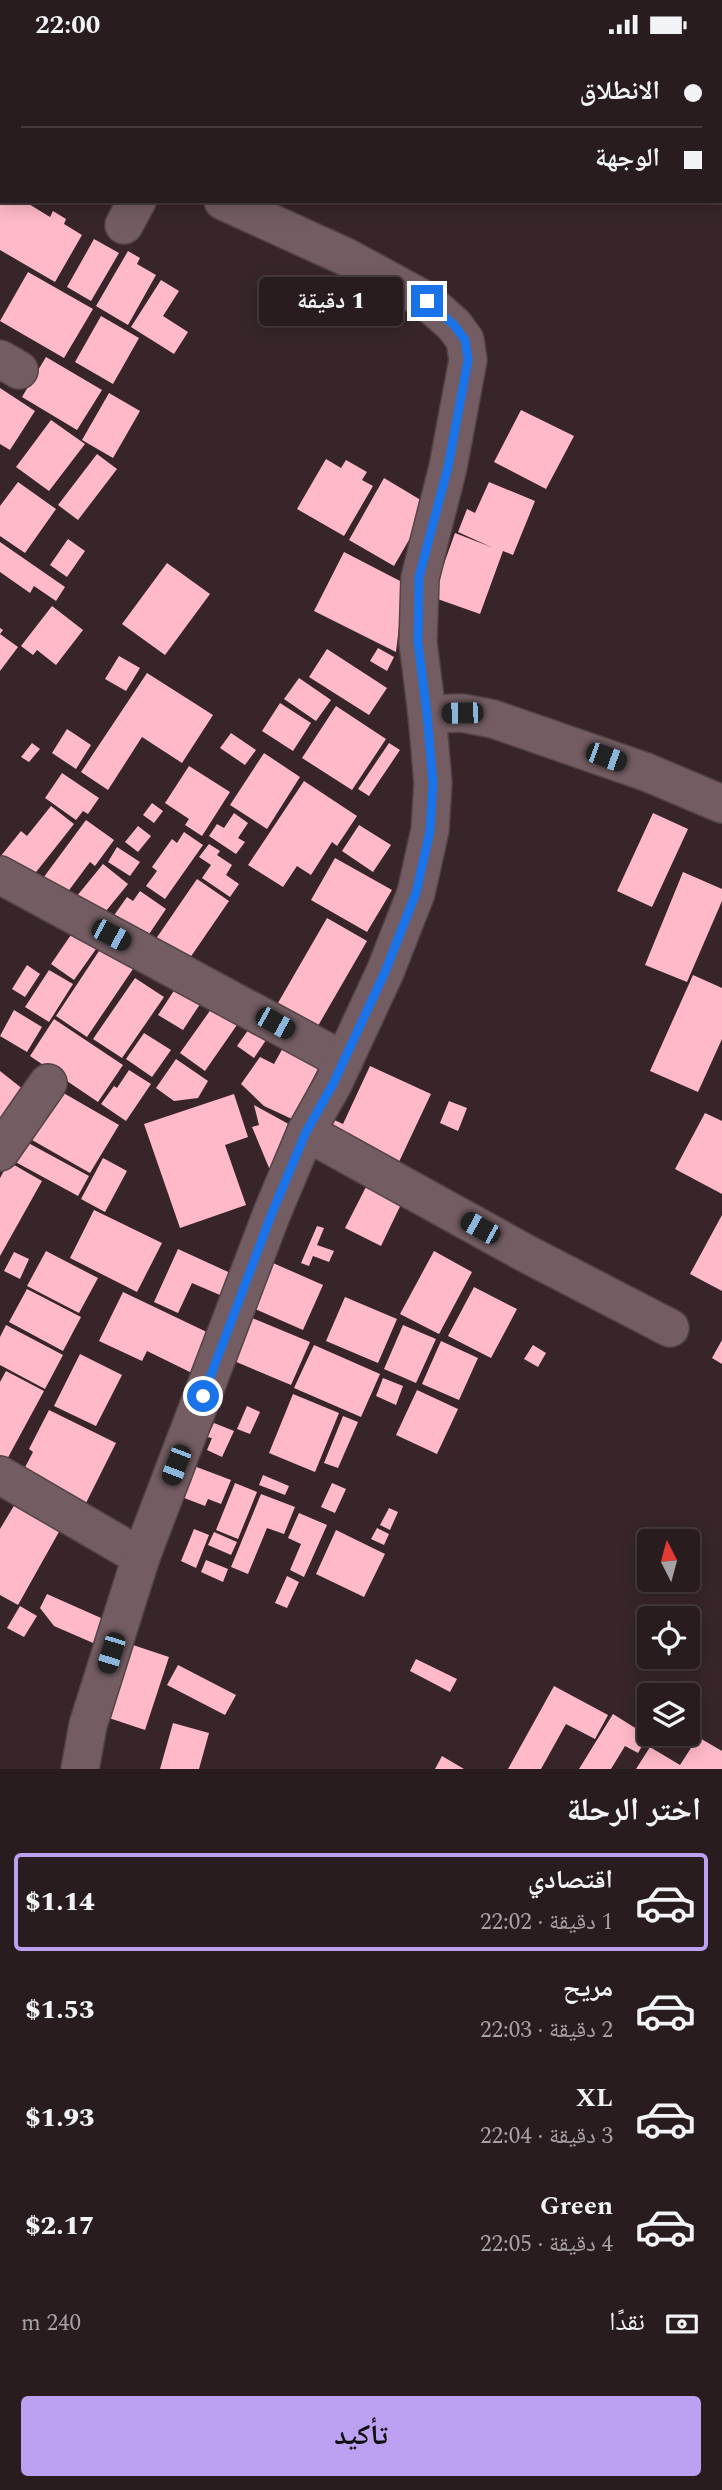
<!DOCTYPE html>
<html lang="ar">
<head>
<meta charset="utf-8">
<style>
  :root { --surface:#291c1f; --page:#312528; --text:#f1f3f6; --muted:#a5a1a4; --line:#453a3d; --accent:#bca0f2 }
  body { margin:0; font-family:Spectral,"Noto Naskh Arabic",serif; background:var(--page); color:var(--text); direction:rtl; height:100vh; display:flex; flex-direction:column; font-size:26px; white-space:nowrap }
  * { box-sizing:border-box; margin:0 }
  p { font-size:23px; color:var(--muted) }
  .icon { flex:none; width:38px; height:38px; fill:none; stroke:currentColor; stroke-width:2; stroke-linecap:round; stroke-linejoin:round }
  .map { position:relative; height:1720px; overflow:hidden; direction:ltr }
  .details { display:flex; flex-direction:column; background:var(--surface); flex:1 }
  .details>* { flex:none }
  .banner { position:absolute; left:0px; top:0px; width:723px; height:154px; box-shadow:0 4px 18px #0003,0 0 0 2px var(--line); direction:rtl; display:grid; align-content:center; height:154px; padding:0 21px; background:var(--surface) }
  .needle { width:46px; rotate:354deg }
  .controls { position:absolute; left:637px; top:1480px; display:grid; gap:14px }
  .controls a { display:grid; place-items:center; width:63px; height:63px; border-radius:7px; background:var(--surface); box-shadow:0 4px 18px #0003,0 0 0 2px var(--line); font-size:35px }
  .end { position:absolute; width:32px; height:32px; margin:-16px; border:9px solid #1a73e8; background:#fff; box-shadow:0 0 0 4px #fff }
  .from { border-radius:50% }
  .bubble { position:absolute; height:49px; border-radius:7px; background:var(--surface); box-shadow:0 4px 18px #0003,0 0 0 2px var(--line); font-size:23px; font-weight:800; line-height:49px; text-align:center; direction:rtl }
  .car { position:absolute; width:21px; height:42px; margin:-21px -10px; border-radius:9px; box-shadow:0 0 5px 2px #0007; background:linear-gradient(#222 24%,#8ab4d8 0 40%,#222 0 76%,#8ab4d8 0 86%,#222 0) }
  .banner b { display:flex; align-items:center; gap:24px; height:66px; font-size:26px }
  .banner b+b { border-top:2px solid var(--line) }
  .banner i { width:18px; height:18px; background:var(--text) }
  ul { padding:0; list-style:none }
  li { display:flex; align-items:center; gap:21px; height:98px; margin:0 14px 10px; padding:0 7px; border:4px solid transparent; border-radius:7px }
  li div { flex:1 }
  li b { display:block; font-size:26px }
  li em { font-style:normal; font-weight:800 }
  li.current { border-color:var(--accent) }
  li>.icon { width:63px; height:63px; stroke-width:1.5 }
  h2 { padding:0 21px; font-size:32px; line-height:84px }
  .pay { display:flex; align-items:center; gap:18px; height:77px; padding:0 21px; font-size:26px }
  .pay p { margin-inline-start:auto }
  .primary-button { display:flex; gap:14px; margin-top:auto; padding:14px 21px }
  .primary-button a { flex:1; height:80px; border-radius:7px; background:var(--accent); color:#111; font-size:28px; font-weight:800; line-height:80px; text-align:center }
  .status { display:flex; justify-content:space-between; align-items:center; height:49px; padding:0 35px; background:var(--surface); direction:ltr }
  .status svg { height:19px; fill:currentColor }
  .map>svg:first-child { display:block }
</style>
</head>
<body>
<div class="status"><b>22:00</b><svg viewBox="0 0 49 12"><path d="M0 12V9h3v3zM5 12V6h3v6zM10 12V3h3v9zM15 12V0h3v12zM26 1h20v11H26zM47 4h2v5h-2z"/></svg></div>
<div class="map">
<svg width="722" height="1720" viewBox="0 0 722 1720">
  <rect width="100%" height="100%" fill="#372529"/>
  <g fill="#ffb9c9">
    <path d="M0,152H24L50,168L53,162L66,170L64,175L82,186L55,233L0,201Z"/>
    <path d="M94,190L119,204L91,252L67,238Z"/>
    <path d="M128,202L140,209L137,215L156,226L128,276L96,257Z"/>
    <path d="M28,223L93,260L64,309L0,272Z"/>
    <path d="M161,231L179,242L163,267L188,283L174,305L131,278Z"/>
    <path d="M101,267L139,289L113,335L75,313Z"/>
    <path d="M46,308L102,341L77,381L22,348Z"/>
    <path d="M0,339L35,362L10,401L0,395Z"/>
    <path d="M109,344L140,362L113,409L82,391Z"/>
    <path d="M521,361L574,387L546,440L494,413Z"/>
    <path d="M51,371L85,395L49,442L16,418Z"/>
    <path d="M97,405L117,420L78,471L58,456Z"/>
    <path d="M326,410L341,419L346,411L367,423L362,431L373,437L344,487L297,460Z"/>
    <path d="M384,429L429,456L394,517L349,491Z"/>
    <path d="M18,433L56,460L25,504L0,487V457Z"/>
    <path d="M489,433L535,452L513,506L503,502L480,565L432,548L455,484L491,498L458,483L467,460L475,464Z"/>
    <path d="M68,490L85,502L67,528L50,516Z"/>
    <path d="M0,493L65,538L56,552L34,537L30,544L0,523Z"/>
    <path d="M344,503L404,534L396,603L314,562Z"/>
    <path d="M167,514L210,545L165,606L122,575Z"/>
    <path d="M52,557L83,581L56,616L37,601L33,606L21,597Z"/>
    <path d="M0,579L3,581L0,585L18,598L0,622Z"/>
    <path d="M378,599L394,608L387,622L370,612Z"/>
    <path d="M327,600L387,639L369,666L309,628Z"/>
    <path d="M119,607L140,619L126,642L105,630Z"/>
    <path d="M147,624L213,666L182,714L142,688L108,741L81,723Z"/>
    <path d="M299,629L331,651L316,672L284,650Z"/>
    <path d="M280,654L311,674L293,702L262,682Z"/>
    <path d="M336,657L386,690L352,741L302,709Z"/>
    <path d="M67,680L91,696L76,720L52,704Z"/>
    <path d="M231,684L256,701L245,716L220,699Z"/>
    <path d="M32,694L40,700L29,713L21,708Z"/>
    <path d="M389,694L400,701L369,747L358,740Z"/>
    <path d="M264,704L300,728L267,780L230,756Z"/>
    <path d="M189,717L230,743L202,787L185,776L189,770L165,754Z"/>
    <path d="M62,724L99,749L88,765L83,762L76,771L45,749Z"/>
    <path d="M304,732L357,767L337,797L332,793L311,826L297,817L283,838L248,816Z"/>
    <path d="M152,754L163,762L154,774L143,766Z"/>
    <path d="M51,757L74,775L29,832L0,808L21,782L27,787Z"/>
    <path d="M234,764L248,774L238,789L245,793L236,805L209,787L217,775L224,779Z"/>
    <path d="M653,764L688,780L652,858L617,842Z"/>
    <path d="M86,771L114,791L95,817L90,813L61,852L38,836Z"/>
    <path d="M359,776L391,796L373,823L342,802Z"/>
    <path d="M138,777L151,787L138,803L125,793Z"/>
    <path d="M184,783L203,796L165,850L146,837L157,822L152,818L172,790L177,794Z"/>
    <path d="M209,795L220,802L217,806L232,816L226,826L239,835L230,848L202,829L211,816L199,808Z"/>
    <path d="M117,798L140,813L130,827L108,813Z"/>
    <path d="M335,809L392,841L367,883L311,851Z"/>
    <path d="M103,815L128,835L97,873L72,853Z"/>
    <path d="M683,823L722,840V852L687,933L645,916Z"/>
    <path d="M197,830L229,852L183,919L151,897Z"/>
    <path d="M140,842L166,860L143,894L110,872L127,848L133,852Z"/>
    <path d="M327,869L367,892L311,989L271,966Z"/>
    <path d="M77,877L101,893L74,931L51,915Z"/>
    <path d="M107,890L139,911L87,988L56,967Z"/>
    <path d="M27,916L40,925L25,948L12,940Z"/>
    <path d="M49,921L73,935L49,973L25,958Z"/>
    <path d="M693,926L722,939V990L698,1043L650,1022Z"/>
    <path d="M135,929L164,948L122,1009L93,990Z"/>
    <path d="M179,934L204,949L183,981L158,966Z"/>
    <path d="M214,956L239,973L205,1022L180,1004Z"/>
    <path d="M14,961L42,978L27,1003L0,987Z"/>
    <path d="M54,970L123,1016L98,1053L30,1007Z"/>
    <path d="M251,977L268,988L254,1009L237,997Z"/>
    <path d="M144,984L171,1001L152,1028L126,1010Z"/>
    <path d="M284,997L320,1016L292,1070L264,1057L241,1035L260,1008L274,1015Z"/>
    <path d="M176,1010L208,1032L198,1049L174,1052L156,1039Z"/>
    <path d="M370,1017L431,1045L398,1115L325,1081L330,1069L343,1075Z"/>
    <path d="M129,1021L151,1035L126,1072L101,1055L114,1037L117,1039Z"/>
    <path d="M0,1022L29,1045L0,1084Z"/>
    <path d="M60,1042L119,1076L90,1124L32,1091Z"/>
    <path d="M234,1045L248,1088L225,1096L246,1156L180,1179L144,1075Z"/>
    <path d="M449,1052L467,1059L458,1082L440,1074Z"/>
    <path d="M254,1056L294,1078L272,1126L252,1078L259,1076Z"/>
    <path d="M705,1064L722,1072V1145L675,1120Z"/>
    <path d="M21,1090L89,1127L78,1147L10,1110Z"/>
    <path d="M103,1109L127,1122L105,1163L81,1150Z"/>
    <path d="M9,1113L42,1132L0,1207V1129Z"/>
    <path d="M370,1130L405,1147L381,1197L345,1179Z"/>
    <path d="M94,1161L162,1194L137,1243L70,1209Z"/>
    <path d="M722,1166V1242L690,1225Z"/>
    <path d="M317,1177L324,1179L317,1196L334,1202L329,1213L313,1207L309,1217L301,1214Z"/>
    <path d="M178,1200L237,1227L227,1249L192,1234L178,1264L154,1253Z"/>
    <path d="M46,1202L98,1229L79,1264L27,1237Z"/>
    <path d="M434,1202L472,1223L439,1285L400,1265Z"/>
    <path d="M14,1203L29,1210L20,1230L4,1222Z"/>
    <path d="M273,1214L323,1236L303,1281L253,1259Z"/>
    <path d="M474,1238L517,1260L491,1309L448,1287Z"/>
    <path d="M27,1240L81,1268L63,1302L9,1273Z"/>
    <path d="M123,1243L213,1286L194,1325L147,1302L142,1312L99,1292Z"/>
    <path d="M345,1248L397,1270L378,1314L326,1292Z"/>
    <path d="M252,1269L310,1293L291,1336L234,1312Z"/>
    <path d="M6,1276L63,1306L45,1340L0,1316V1288Z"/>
    <path d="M403,1276L436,1290L416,1334L384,1320Z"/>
    <path d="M722,1291V1315L712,1309Z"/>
    <path d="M441,1292L478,1309L459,1351L422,1335Z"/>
    <path d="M314,1296L380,1325L361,1368L294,1339Z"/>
    <path d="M533,1296L546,1304L538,1318L524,1310Z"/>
    <path d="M80,1305L122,1326L96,1377L54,1357Z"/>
    <path d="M6,1322L44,1342L5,1414L0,1411V1333Z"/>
    <path d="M383,1329L403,1337L396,1356L376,1347Z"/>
    <path d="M417,1341L458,1360L437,1405L396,1386Z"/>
    <path d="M293,1345L339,1364L315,1423L269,1404Z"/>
    <path d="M247,1357L260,1363L250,1385L237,1380Z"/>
    <path d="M49,1361L116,1394L84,1458L21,1426L33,1403L29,1400Z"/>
    <path d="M343,1367L358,1373L338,1419L324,1414Z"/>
    <path d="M214,1374L234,1382L222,1408L207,1401L212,1389L207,1388Z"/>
    <path d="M194,1417L231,1431L221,1455L208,1450L205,1457L174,1445Z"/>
    <path d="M263,1426L289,1437L285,1446L259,1436Z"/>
    <path d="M235,1434L257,1443L238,1490L216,1481Z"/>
    <path d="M332,1434L346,1440L335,1464L321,1458Z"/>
    <path d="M261,1445L295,1458L284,1485L267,1479L248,1525L231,1518Z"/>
    <path d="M15,1455L60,1481L18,1556L0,1546V1480Z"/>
    <path d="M389,1459L398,1463L390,1481L380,1476Z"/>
    <path d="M299,1464L327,1476L304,1528L290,1521L301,1495L288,1489Z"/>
    <path d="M377,1479L389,1485L384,1496L371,1490Z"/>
    <path d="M194,1480L209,1486L196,1519L181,1512Z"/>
    <path d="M336,1481L385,1505L364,1548L316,1525Z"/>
    <path d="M214,1483L237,1493L231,1506L208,1496Z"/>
    <path d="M206,1511L228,1520L223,1533L201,1523Z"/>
    <path d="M287,1527L299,1533L287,1559L275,1554Z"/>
    <path d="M47,1545L110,1573L100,1597L54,1577L40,1559Z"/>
    <path d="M20,1557L37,1567L24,1588L7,1579Z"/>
    <path d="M133,1596L169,1608L145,1681L109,1669Z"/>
    <path d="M416,1610L457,1630L450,1643L410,1622Z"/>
    <path d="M178,1616L236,1646L225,1666L167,1636Z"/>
    <path d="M554,1637L608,1666L595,1690L566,1675L541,1720H508Z"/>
    <path d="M613,1665L648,1687L638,1704L625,1697L611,1720H579Z"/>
    <path d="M173,1674L209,1684L199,1720H160Z"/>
    <path d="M698,1688L722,1702V1720H636L650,1698L680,1716Z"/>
    <path d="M442,1707L464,1720H435Z"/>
  </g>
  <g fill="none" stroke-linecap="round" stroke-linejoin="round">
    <g stroke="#534346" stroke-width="40">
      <g id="minor">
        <path d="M0,107L2,106"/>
        <path d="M124,176L137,152"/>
        <path d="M0,310L19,321"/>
        <path d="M427,665L462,664L493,670L646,723L722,755"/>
        <path d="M0,826L344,1012"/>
        <path d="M306,1083L525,1204L670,1279"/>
        <path d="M0,1103L48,1034"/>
        <path d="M0,1426L141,1508"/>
        <path d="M80,1720L88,1676L141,1508L272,1164L306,1083L333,1035L385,923L416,844L430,781L433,734L427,665L418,594L420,529L448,418L468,311L465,291L454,276L427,252L346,208L223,152"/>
      </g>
    </g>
    <use href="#minor" stroke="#735d62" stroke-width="37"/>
  </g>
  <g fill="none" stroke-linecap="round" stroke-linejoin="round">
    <path stroke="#1a73e8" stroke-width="9" d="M203,1347L272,1164L306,1083L333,1035L385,923L416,844L430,782L433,734L427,665L418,594L419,528L448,418L468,311L465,291L454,276L427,252"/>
  </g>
</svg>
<div class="controls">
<a><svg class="needle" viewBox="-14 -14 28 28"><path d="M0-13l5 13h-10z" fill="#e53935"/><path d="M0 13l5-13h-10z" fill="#a5a1a4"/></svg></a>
<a><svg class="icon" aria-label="locate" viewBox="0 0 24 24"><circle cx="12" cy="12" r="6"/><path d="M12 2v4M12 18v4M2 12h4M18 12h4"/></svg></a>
<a><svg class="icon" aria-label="layers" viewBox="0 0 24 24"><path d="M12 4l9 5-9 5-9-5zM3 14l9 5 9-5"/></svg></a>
</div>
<i class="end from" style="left:203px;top:1347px"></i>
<i class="end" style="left:427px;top:252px"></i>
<div class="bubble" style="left:259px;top:228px;width:144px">1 دقيقة</div>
<i class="car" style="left:462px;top:664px;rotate:269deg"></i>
<i class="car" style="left:606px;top:708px;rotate:110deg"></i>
<i class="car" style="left:111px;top:886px;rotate:118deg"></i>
<i class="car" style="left:275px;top:974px;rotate:119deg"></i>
<i class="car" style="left:480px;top:1179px;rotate:299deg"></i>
<i class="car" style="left:176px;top:1416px;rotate:201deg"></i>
<i class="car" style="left:111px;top:1604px;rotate:197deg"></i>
<div class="banner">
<b><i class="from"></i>الانطلاق</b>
<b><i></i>الوجهة</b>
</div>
</div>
<section class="details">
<h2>اختر الرحلة</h2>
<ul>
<li class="current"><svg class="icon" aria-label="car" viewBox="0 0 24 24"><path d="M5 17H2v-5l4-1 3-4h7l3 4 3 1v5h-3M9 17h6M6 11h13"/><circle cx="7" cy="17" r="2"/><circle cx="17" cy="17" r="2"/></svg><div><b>اقتصادي</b><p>1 دقيقة · 22:02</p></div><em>$1.14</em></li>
<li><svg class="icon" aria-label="car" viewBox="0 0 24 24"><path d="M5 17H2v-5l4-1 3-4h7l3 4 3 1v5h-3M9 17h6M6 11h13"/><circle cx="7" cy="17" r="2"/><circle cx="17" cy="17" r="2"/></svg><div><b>مريح</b><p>2 دقيقة · 22:03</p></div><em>$1.53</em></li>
<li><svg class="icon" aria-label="car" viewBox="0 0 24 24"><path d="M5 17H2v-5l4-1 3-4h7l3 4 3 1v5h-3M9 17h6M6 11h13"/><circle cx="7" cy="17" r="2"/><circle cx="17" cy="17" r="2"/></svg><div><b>XL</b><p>3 دقيقة · 22:04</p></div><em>$1.93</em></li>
<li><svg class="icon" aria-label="car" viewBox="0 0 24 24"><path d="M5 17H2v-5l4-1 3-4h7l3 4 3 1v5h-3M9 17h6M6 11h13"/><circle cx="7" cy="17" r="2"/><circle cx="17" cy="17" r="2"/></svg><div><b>Green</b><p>4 دقيقة · 22:05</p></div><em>$2.17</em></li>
</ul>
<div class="pay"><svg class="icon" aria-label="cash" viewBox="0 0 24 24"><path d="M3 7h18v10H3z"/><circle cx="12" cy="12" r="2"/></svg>نقدًا<p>240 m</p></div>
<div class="primary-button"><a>تأكيد</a></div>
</section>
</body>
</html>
